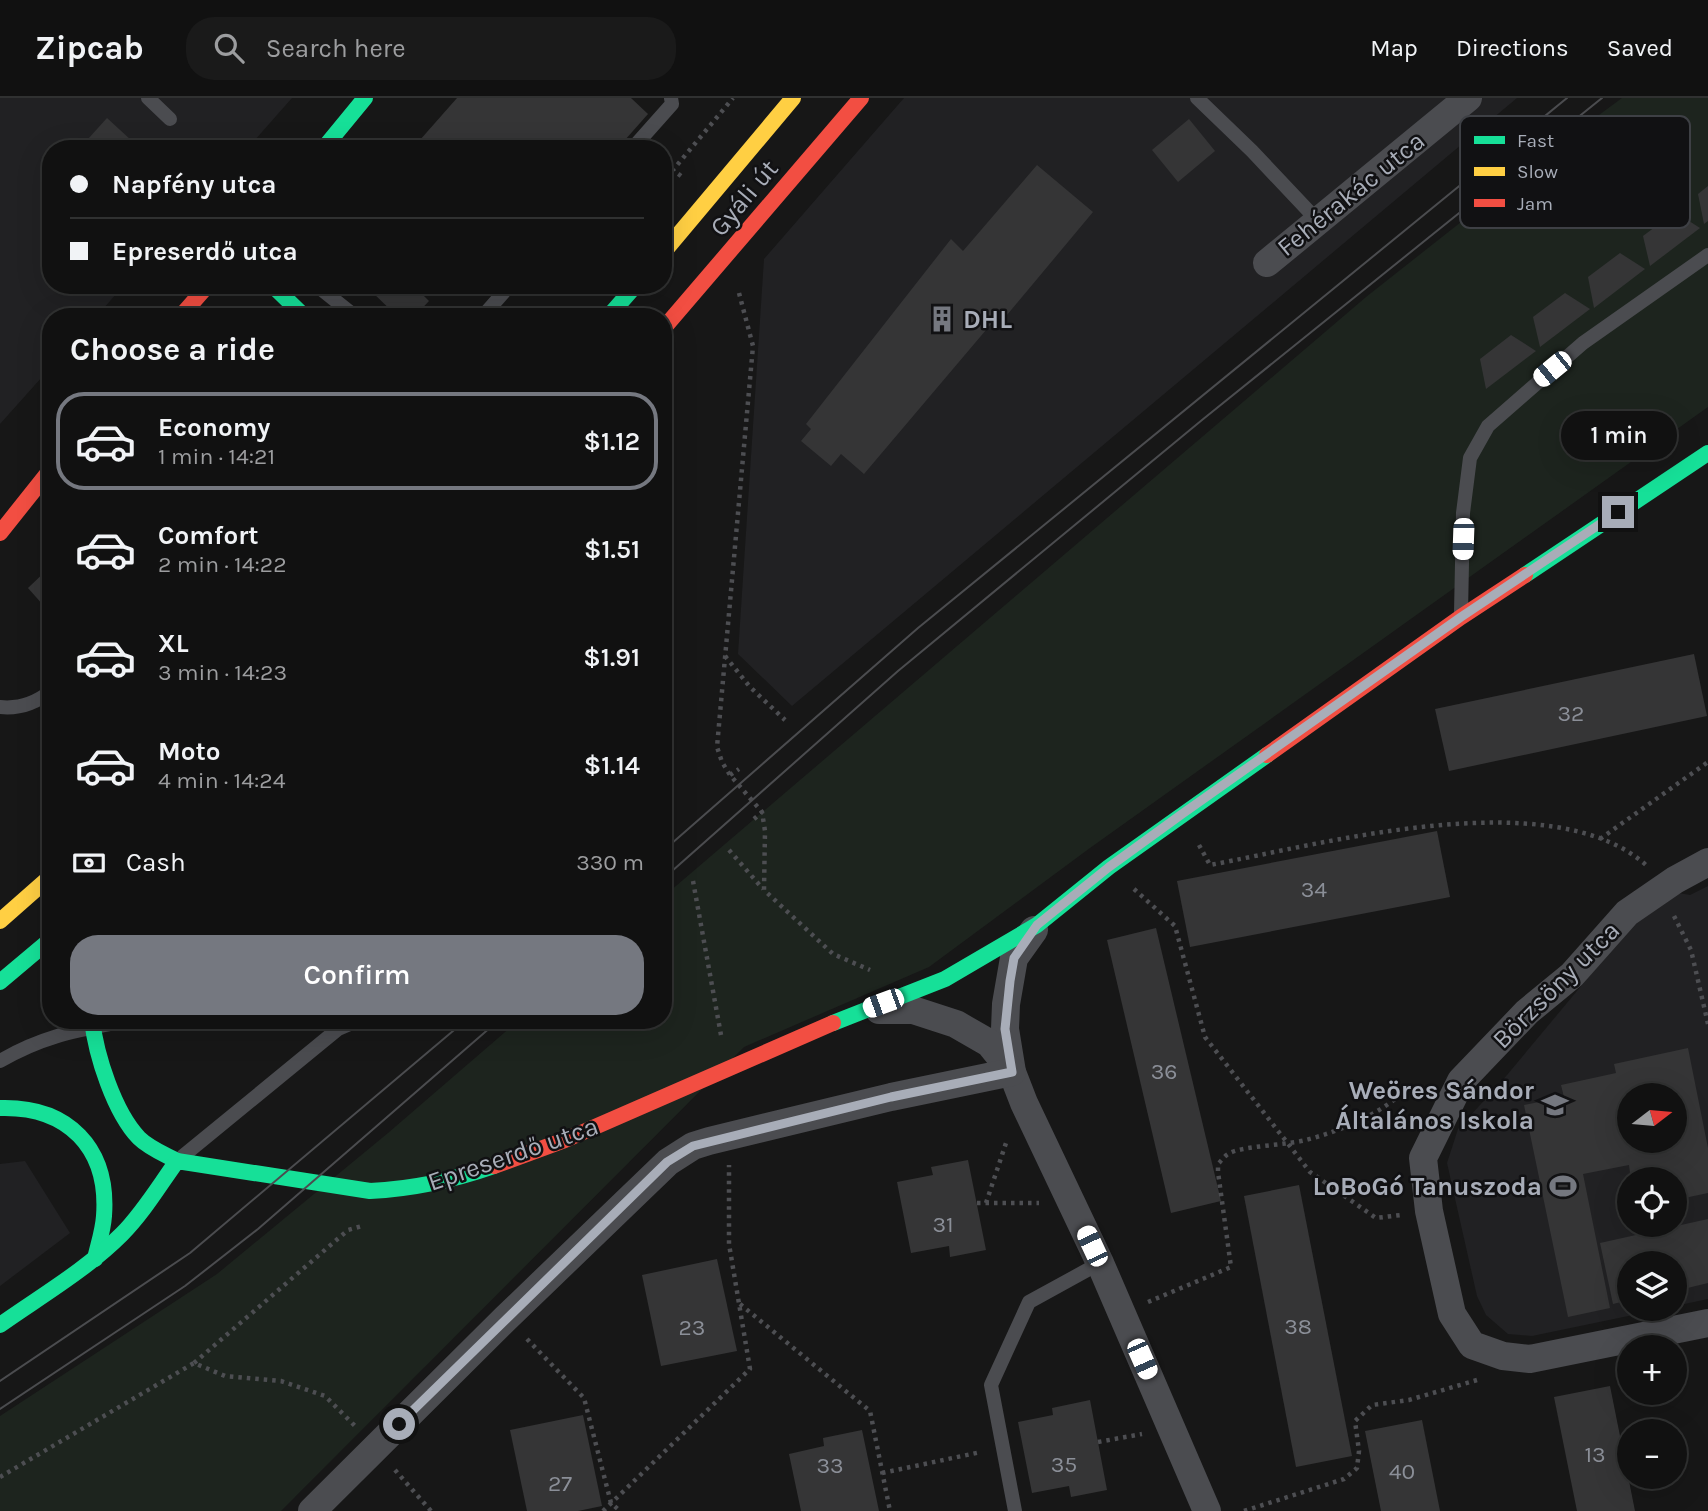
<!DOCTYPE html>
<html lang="en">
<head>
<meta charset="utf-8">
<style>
  :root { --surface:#111; --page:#1a1a1a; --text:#f1f3f6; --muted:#9c9d9f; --line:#303131; --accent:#757880 }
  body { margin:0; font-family:Karla,sans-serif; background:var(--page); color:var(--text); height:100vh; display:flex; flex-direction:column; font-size:26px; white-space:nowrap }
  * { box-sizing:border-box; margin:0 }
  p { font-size:23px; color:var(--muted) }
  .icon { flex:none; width:38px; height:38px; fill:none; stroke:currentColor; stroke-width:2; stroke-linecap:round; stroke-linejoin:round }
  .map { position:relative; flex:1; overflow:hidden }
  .side { position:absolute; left:42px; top:210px; width:630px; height:721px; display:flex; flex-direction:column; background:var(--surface); border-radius:28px; box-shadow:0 7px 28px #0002,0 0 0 2px var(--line) }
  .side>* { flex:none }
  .banner { position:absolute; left:42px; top:42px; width:630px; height:154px; border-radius:28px; box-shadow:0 7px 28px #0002,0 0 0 2px var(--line); display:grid; align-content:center; height:154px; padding:0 28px; background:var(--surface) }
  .needle { width:46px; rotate:74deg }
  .controls { position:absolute; left:1617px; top:985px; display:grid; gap:14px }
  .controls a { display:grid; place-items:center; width:70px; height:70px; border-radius:50%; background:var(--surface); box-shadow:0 7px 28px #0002,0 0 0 2px var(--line); font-size:35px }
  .end { position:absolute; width:32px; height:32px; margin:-16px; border:9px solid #a8adb8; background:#111; box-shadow:0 0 0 4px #111 }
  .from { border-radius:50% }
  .bubble { position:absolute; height:49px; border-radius:24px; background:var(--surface); box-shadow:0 7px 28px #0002,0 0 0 2px var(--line); font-size:23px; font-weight:600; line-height:49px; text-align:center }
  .car { position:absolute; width:21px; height:42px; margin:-21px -10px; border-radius:9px; box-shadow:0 0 5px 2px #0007; background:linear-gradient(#fff 24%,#345 0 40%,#fff 0 76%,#345 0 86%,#fff 0) }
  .banner b { display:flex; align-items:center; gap:24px; height:66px; font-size:26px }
  .banner b+b { border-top:2px solid var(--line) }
  .banner i { width:18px; height:18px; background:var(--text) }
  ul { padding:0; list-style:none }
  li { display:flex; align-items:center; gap:21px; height:98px; margin:0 14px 10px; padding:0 14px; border:4px solid transparent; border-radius:28px }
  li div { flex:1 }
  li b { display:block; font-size:26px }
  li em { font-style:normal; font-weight:600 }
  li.active { border-color:var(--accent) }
  li>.icon { width:63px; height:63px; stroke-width:1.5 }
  h2 { padding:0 28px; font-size:32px; line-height:84px }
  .pay { display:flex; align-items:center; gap:18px; height:77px; padding:0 28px; font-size:26px }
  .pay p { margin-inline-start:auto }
  .button { display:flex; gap:14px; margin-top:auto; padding:14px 28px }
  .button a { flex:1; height:80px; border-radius:28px; background:var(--accent); color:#fff; font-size:28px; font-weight:600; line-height:80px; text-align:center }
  header { display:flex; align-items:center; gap:42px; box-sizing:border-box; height:98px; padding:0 35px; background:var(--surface); border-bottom:2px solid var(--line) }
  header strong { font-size:33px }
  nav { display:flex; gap:38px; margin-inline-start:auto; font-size:24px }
  .search { width:490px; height:63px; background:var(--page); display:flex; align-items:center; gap:18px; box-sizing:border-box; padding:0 24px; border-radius:28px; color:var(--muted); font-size:26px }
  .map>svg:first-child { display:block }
</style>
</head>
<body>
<header>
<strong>Zipcab</strong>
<div class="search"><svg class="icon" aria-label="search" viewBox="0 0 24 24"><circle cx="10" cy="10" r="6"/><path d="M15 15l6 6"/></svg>Search here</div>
<nav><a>Map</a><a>Directions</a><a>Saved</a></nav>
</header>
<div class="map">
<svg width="1708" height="1413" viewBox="0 0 1708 1413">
  <rect width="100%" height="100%" fill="#171717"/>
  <g fill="#212123" fill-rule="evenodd">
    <path d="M0,0H292L247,51H51V187H124L96,219H51V269L0,326Z"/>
    <path d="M904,0H1517L792,608L738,556L764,161Z"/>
    <path d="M1708,788V1201L1675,1208V1166H1629V1211H1662L1532,1238L1508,1236L1486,1217L1477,1198L1447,1065L1458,1031L1502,983L1661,792L1690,797ZM1629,998H1675V1043H1629ZM1629,1082H1675V1127H1629Z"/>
    <path d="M25,1063L70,1135L0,1188V1066Z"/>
  </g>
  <path fill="#1d241e" d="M1622,0H1708V309L1090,750L929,869L744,949L281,1413H0V1318L217,1176L388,1035L519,922H663V799L1366,199L1561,45Z"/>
  <g fill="#353536" fill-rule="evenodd">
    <path d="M457,0H631L648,16L617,51H412Z"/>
    <path d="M107,20L132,43L125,51H79Z"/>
    <path d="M1189,21L1215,53L1178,84L1152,52Z"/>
    <path d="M1037,67L1093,114L1002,223L997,219L864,376L841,356L831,368L801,343L811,331L806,326L951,141L963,153Z"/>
    <path d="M1708,88V123L1704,126L1698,96Z"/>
    <path d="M1675,114L1700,130L1650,168L1643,138Z"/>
    <path d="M1620,155L1645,171L1594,210L1588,179Z"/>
    <path d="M376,187H413L429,203L414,219H398L371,193Z"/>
    <path d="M1565,195L1590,211L1540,249L1533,219Z"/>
    <path d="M1511,237L1536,253L1486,291L1480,261Z"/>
    <path d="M51,468V516L28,490Z"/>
    <path d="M1694,556L1707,618L1449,673L1435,611Z"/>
    <path d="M1437,733L1450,799L1190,849L1177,783Z"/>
    <path d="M1156,830L1221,1103L1171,1115L1107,842Z"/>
    <path d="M1688,950L1708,1050V1095L1675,1102V1082H1631L1629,1067L1583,1076L1610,1210L1568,1219L1524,1007L1564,999L1561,987L1616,975L1614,966ZM1629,998H1675V1043H1629Z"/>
    <path d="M968,1062L986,1152L950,1159L949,1148L911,1155L897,1084L933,1077L931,1069Z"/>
    <path d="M1299,1087L1352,1358L1296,1369L1244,1098Z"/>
    <path d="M1708,1121V1185L1675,1193V1166H1629V1202L1613,1206L1600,1145Z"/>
    <path d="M717,1161L737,1253L661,1268L642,1177Z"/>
    <path d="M1610,1288L1635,1413H1577L1554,1299Z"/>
    <path d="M1090,1302L1107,1392L1071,1399L1069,1388L1032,1395L1018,1324L1053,1317L1052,1310Z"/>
    <path d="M583,1317L602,1408L578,1413H527L510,1332Z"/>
    <path d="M1422,1322L1440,1413H1381L1365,1333Z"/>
    <path d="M862,1332L879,1413H801L789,1356L824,1348L823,1340Z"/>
  </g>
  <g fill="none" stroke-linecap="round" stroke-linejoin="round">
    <g stroke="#4d4e52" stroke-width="4.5" stroke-dasharray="3.5 5" stroke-linecap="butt">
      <path d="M681,78L673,72L733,0"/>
      <path d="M739,195L753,248L717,649L722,664L730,677L762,714L765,733L764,792L833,856L870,872"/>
      <path d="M725,558L750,589L785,622"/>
      <path d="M730,677L739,671"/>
      <path d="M754,721L762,714"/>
      <path d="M1600,741L1708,664"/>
      <path d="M1199,747L1210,767C1323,746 1551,683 1646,767"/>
      <path d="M729,752L763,791"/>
      <path d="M693,783L721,937"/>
      <path d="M1134,791L1175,828L1205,939L1310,1074L1376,1120L1401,1117"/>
      <path d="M1674,818L1691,852L1708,926"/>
      <path d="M977,1105H1039"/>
      <path d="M986,1105L1007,1042"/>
      <path d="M1148,1204L1231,1169L1218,1074V1066C1222,1062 1225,1057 1230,1055C1243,1048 1287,1047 1306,1042C1343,1032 1374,1019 1404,994"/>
      <path d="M740,1206L870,1313L890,1413"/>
      <path d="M527,1241L584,1300L611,1405L620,1413"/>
      <path d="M194,1265L348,1132L362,1128"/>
      <path d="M1098,1344L1142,1336"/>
      <path d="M395,1372L431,1413"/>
      <path d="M882,1375L981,1354"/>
      <path d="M0,1379L194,1265L225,1278L281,1283L325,1298L356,1329"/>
      <path d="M603,1413L750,1271L729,1146V1067"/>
      <path d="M1244,1413L1344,1381L1357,1370L1359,1353L1355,1323L1372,1307L1409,1302L1477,1282"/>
    </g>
    <g stroke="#4b4c50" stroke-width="14">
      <path d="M148,0L170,21"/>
      <path d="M1197,0L1252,53L1318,123"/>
      <path d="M632,51L672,6L671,0"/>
      <path d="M316,187L356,219"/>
      <path d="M482,219L510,187"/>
      <path d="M1461,515L1463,415L1470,360L1488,328L1583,245L1708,157"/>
      <path d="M0,609C19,611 36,605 51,593"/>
      <path d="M0,963C46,936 81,932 131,922"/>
      <path d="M183,1058L338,931L359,922"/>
      <path d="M1015,1413L991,1287L1029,1204L1100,1165"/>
    </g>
    <g stroke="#4b4c50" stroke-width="28">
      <path d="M1267,165L1468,0"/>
      <path d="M1708,764L1675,782L1627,815L1572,877L1527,914L1461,983L1423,1060L1429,1113L1452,1216L1472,1247L1503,1258L1530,1261L1708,1225"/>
      <path d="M1034,832L1014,860L1006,906L1005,931L1012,974L1024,1005L1100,1165L1207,1413"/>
      <path d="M879,912H913L956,926L989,945L1010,971"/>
      <path d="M312,1413L506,1220L668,1064L693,1048L709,1043L891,999L1012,974"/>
    </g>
    <g stroke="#16e098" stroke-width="16">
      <path d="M323,51L365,0"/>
      <path d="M272,187L305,219"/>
      <path d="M608,219L636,187"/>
      <path d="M1525,477L1708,355"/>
      <path d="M0,884L51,841"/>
      <path d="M92,922C96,957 114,1014 139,1040C149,1050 164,1056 177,1063"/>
      <path d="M833,925L945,881L1037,827L1109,769L1267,657"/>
      <path d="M0,1010C68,1008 109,1050 104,1118C103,1133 98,1147 95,1161"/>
      <path d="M0,1227C41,1198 86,1172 122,1136C143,1115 159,1088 177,1063L370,1093C413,1091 454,1082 494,1068"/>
    </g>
    <g stroke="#ffcf43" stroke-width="16">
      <path d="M663,155L793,0"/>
      <path d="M0,823L51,778"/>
    </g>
    <g stroke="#f24e42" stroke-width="16">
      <path d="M180,219L208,187"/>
      <path d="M663,231L861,0"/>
      <path d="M0,435L51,371"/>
      <path d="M1267,657L1461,519L1525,477"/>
      <path d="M494,1068L565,1042L833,925"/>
    </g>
    <g stroke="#4b4c4f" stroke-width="2">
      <path d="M663,753L918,530L1567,0"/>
      <path d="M663,781L898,573L1202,322L1602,0"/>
      <path d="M0,1283L190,1155L466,922"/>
      <path d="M0,1311L185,1188L258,1131L499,922"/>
    </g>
  </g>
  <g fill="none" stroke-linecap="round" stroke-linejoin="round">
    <path stroke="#a8adb8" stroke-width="9" d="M399,1326L667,1064L693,1048L891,999L1012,974L1005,931L1010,883L1014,860L1037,827L1109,769L1182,716L1461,519L1618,414"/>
  </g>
  <defs>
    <g id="building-bare" transform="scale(2.1)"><path d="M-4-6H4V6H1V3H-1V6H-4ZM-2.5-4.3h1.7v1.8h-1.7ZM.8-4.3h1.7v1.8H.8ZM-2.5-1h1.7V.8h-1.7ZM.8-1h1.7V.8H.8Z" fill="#757880" stroke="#111113" stroke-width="2.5" paint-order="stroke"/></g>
    <g id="school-bare" transform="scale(2.1)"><path d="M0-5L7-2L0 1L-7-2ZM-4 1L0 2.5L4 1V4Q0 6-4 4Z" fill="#757880" stroke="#111113" stroke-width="2.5" paint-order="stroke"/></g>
    <g id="stadium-bare" transform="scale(2.1)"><path d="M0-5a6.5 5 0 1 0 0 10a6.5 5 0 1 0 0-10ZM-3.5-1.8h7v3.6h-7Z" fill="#757880" stroke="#111113" stroke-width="2.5" paint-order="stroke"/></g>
  </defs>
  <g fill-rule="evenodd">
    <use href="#building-bare" x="942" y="221"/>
    <use href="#school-bare" x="1555" y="1007"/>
    <use href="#stadium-bare" x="1563" y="1088"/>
  </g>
  <g text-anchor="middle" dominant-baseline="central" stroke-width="5" stroke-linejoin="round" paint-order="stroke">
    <g font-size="23" fill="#8b8f98">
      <text x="1571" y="615">32</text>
      <text x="1314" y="791">34</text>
      <text x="1164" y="973">36</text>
      <text x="943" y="1126">31</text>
      <text x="1298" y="1228">38</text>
      <text x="692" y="1229">23</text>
      <text x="1595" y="1356">13</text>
      <text x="1064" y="1366">35</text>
      <text x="830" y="1367">33</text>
      <text x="1402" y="1373">40</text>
      <text x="560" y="1385">27</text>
    </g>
    <g font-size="26" fill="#a8adb8" stroke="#111113">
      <text transform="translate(1351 96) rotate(-39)">Fehérakác utca</text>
      <text transform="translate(744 100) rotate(-50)">Gyáli út</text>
      <text transform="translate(1556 887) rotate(-45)">Börzsöny utca</text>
      <text transform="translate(513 1056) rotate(-19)">Epreserdő utca</text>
    </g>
    <g font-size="26" font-weight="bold" fill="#a8adb8" stroke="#111113" text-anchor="end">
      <text x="963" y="221" text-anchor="start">DHL</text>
      <text x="1534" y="992">Weöres Sándor<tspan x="1534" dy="30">Általános Iskola</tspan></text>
      <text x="1542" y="1088">LoBoGó Tanuszoda</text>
    </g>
  </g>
  <rect x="1460" y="18" width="230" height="112" rx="10" fill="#111113" stroke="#3e4045" stroke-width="2"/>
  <rect x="1474" y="38" width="31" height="8" fill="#16e098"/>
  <rect x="1474" y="69" width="31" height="9" fill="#ffcf43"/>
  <rect x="1474" y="101" width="31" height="8" fill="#f24e42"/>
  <g font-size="19" fill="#a8adb8">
    <text x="1517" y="49">Fast</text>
    <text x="1517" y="80">Slow</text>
    <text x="1517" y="112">Jam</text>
  </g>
</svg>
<div class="controls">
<a><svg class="needle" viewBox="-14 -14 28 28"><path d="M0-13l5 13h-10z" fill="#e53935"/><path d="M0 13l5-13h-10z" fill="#9c9d9f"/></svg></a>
<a><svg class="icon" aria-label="locate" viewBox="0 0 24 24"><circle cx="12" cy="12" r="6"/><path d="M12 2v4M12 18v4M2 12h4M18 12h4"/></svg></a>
<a><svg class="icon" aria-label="layers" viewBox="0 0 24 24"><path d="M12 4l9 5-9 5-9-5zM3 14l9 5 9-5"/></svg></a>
<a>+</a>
<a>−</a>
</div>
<i class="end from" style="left:399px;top:1326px"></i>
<i class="end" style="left:1618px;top:414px"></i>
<div class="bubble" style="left:1561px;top:313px;width:116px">1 min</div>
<i class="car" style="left:1552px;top:271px;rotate:231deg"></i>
<i class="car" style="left:1463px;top:441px;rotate:182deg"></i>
<i class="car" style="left:883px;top:905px;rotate:250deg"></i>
<i class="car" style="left:1092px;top:1148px;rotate:335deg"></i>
<i class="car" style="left:1142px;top:1261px;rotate:156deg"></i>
<div class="banner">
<b><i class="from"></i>Napfény utca</b>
<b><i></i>Epreserdő utca</b>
</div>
<section class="side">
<h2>Choose a ride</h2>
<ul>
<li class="active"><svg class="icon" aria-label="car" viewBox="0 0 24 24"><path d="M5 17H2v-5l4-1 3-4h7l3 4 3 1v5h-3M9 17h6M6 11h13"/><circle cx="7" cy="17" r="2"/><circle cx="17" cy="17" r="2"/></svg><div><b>Economy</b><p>1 min · 14:21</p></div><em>$1.12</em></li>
<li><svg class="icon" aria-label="car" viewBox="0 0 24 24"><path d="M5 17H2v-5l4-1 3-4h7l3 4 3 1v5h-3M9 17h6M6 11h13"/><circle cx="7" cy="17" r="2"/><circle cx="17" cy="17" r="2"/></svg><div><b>Comfort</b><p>2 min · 14:22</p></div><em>$1.51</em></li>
<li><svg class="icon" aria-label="car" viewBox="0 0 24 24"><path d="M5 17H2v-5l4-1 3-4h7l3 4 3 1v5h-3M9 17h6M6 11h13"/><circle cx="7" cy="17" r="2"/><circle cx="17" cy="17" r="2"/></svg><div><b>XL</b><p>3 min · 14:23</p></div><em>$1.91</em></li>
<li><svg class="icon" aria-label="car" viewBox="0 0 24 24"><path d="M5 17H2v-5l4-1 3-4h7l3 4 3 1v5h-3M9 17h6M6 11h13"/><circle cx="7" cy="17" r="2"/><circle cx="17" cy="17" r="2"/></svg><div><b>Moto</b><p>4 min · 14:24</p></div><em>$1.14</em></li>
</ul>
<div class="pay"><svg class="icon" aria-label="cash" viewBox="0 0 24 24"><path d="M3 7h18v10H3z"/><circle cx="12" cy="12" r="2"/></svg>Cash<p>330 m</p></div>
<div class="button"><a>Confirm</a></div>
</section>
</div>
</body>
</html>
